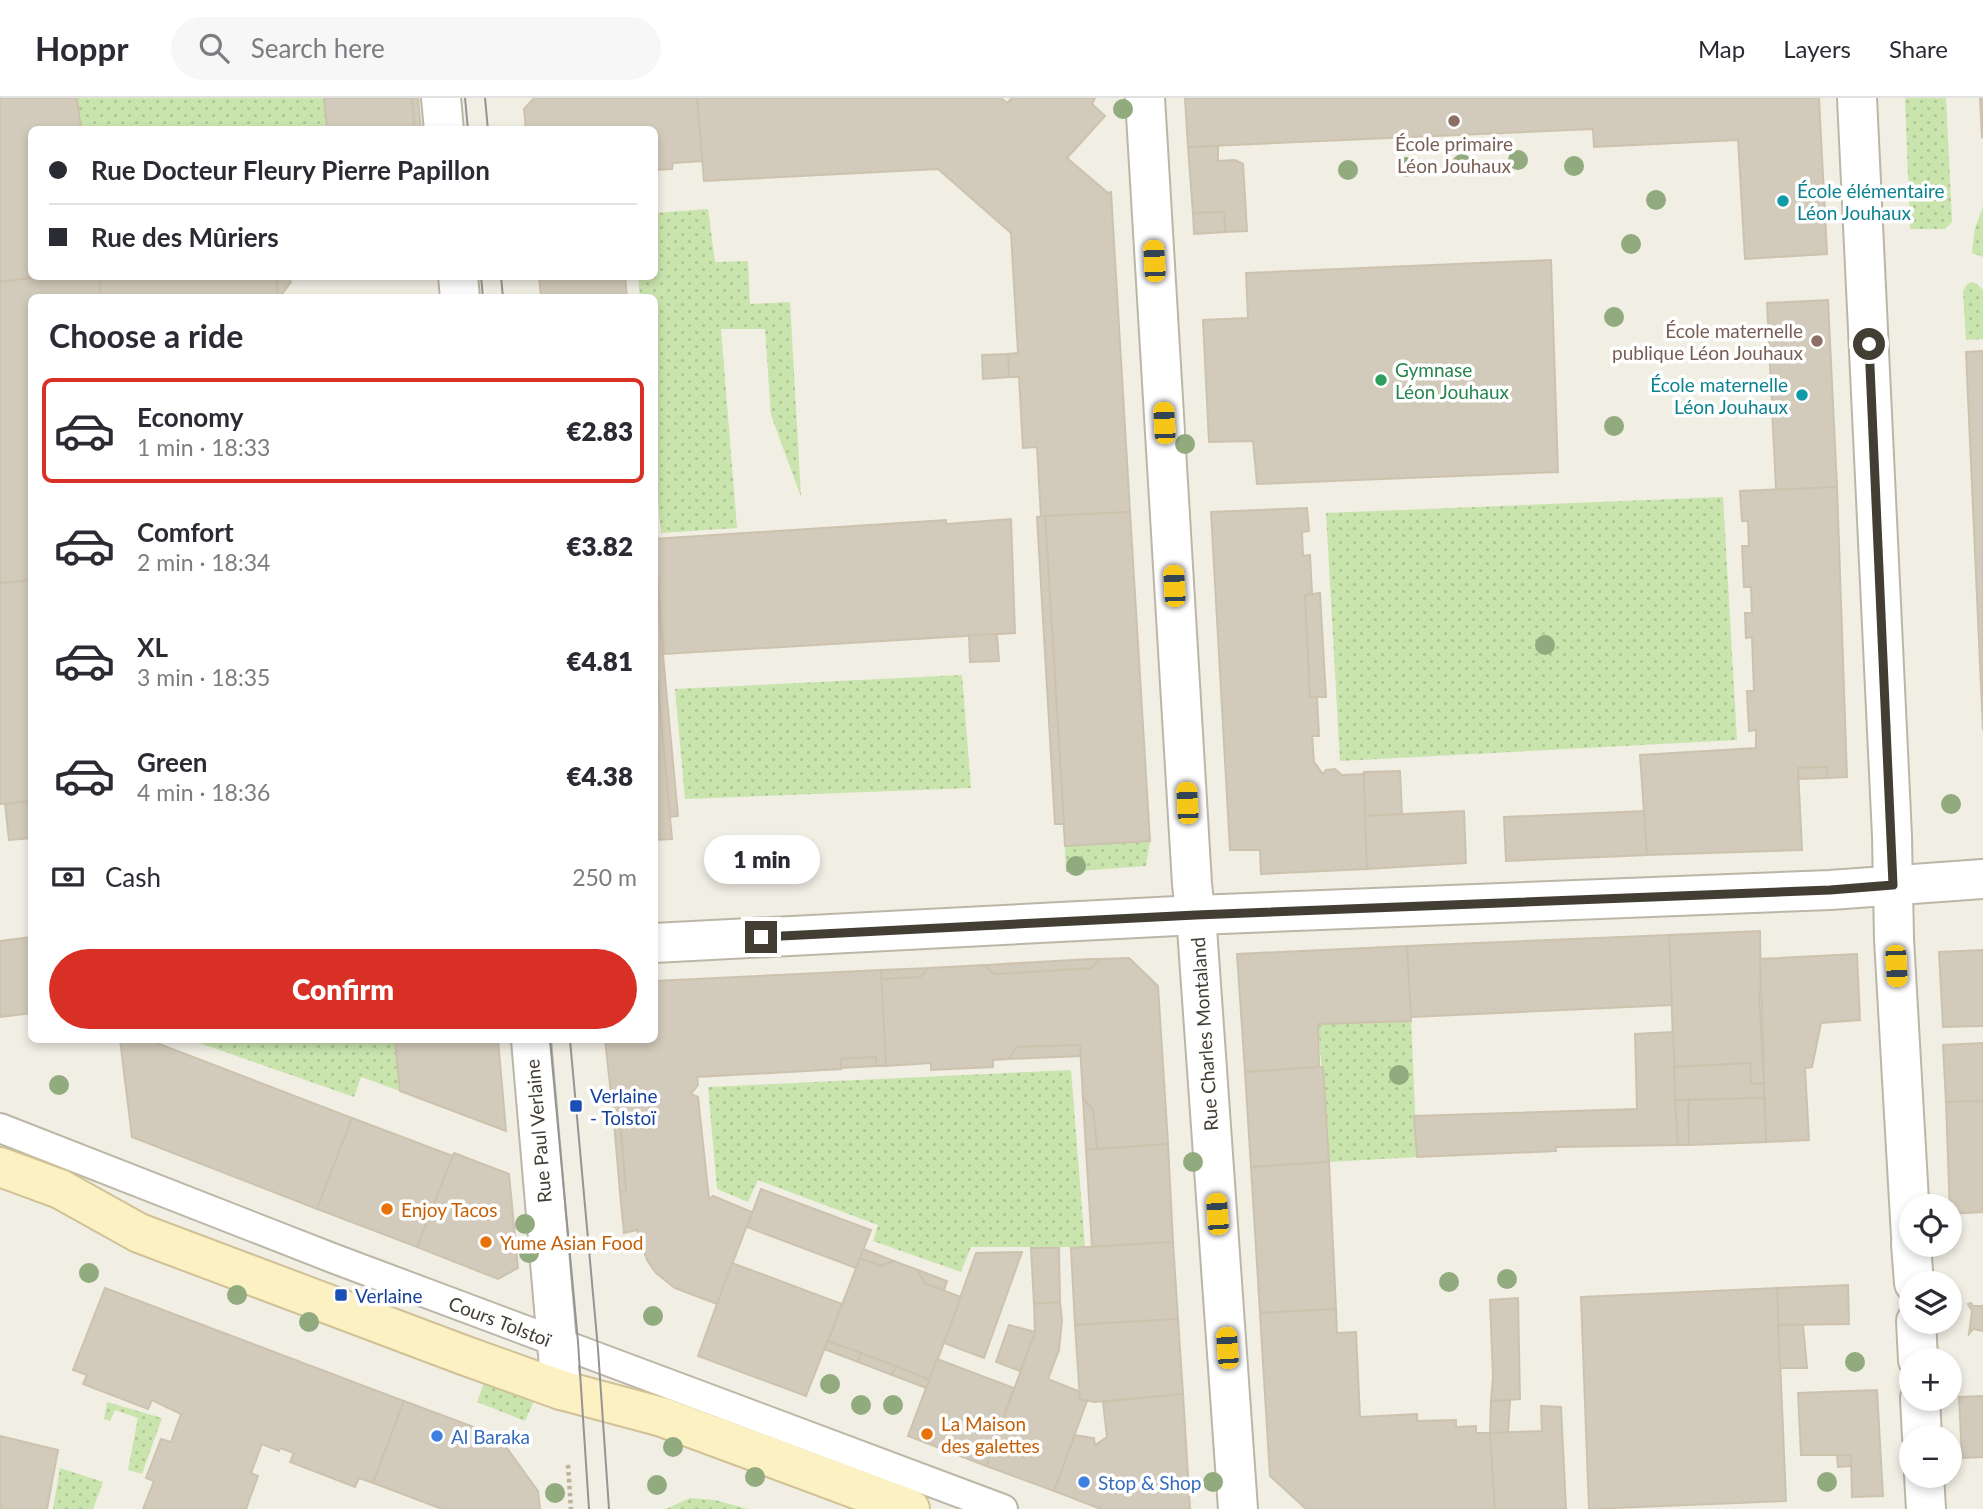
<!DOCTYPE html>
<html lang="en">
<head>
<meta charset="utf-8">
<style>
  :root { --surface:#fff; --page:#f7f7f7; --text:#2b2b33; --muted:#7c7c81; --line:#e1e1e2; --accent:#d93025 }
  body { margin:0; font-family:Lato,sans-serif; background:var(--page); color:var(--text); height:100vh; display:flex; flex-direction:column; font-size:26px; white-space:nowrap }
  * { box-sizing:border-box; margin:0 }
  p { font-size:23px; color:var(--muted) }
  .icon { flex:none; width:38px; height:38px; fill:none; stroke:currentColor; stroke-width:2; stroke-linecap:round; stroke-linejoin:round }
  .map { position:relative; flex:1; overflow:hidden }
  .sheet { position:absolute; left:28px; top:196px; width:630px; height:749px; display:flex; flex-direction:column; background:var(--surface); border-radius:10px; box-shadow:0 4px 10px #0003 }
  .sheet>* { flex:none }
  .banner { position:absolute; left:28px; top:28px; width:630px; height:154px; border-radius:10px; box-shadow:0 4px 10px #0003; display:grid; align-content:center; height:154px; padding:0 21px; background:var(--surface) }
  .fabs { position:absolute; left:1899px; top:1096px; display:grid; gap:14px }
  .fabs a { display:grid; place-items:center; width:63px; height:63px; border-radius:50%; background:var(--surface); box-shadow:0 4px 10px #0003; font-size:35px }
  .end { position:absolute; width:32px; height:32px; margin:-16px; border:9px solid #433e34; background:#fff; box-shadow:0 0 0 4px #fff }
  .from { border-radius:50% }
  .bubble { position:absolute; height:49px; border-radius:24px; background:var(--surface); box-shadow:0 4px 10px #0003; font-size:23px; font-weight:800; line-height:49px; text-align:center }
  .car { position:absolute; width:21px; height:42px; margin:-21px -10px; border-radius:9px; box-shadow:0 0 5px 2px #0007; background:linear-gradient(#f5c518 24%,#345 0 40%,#f5c518 0 76%,#345 0 86%,#f5c518 0) }
  .banner b { display:flex; align-items:center; gap:24px; height:66px; font-size:26px }
  .banner b+b { border-top:2px solid var(--line) }
  .banner i { width:18px; height:18px; background:var(--text) }
  ul { padding:0; list-style:none }
  li { display:flex; align-items:center; gap:21px; height:105px; margin:0 14px 10px; padding:0 7px; border:4px solid transparent; border-radius:10px }
  li div { flex:1 }
  li b { display:block; font-size:26px }
  li em { font-style:normal; font-weight:800 }
  li.selected { border-color:var(--accent) }
  li>.icon { width:63px; height:63px; stroke-width:1.5 }
  h2 { padding:0 21px; font-size:32px; line-height:84px }
  .pay { display:flex; align-items:center; gap:18px; height:77px; padding:0 21px; font-size:26px }
  .pay p { margin-inline-start:auto }
  .primary-button { display:flex; gap:14px; margin-top:auto; padding:14px 21px }
  .primary-button a { flex:1; height:80px; border-radius:42px; background:var(--accent); color:#fff; font-size:28px; font-weight:800; line-height:80px; text-align:center }
  header { display:flex; align-items:center; gap:42px; box-sizing:border-box; height:98px; padding:0 35px; background:var(--surface); border-bottom:2px solid var(--line) }
  header strong { font-size:33px }
  nav { display:flex; gap:38px; margin-inline-start:auto; font-size:24px }
  .search { width:490px; height:63px; background:var(--page); display:flex; align-items:center; gap:18px; box-sizing:border-box; padding:0 24px; border-radius:38px; color:var(--muted); font-size:26px }
  .map>svg:first-child { display:block }
</style>
</head>
<body>
<header>
<strong>Hoppr</strong>
<div class="search"><svg class="icon" aria-label="search" viewBox="0 0 24 24"><circle cx="10" cy="10" r="6"/><path d="M15 15l6 6"/></svg>Search here</div>
<nav><a>Map</a><a>Layers</a><a>Share</a></nav>
</header>
<div class="map">
<svg width="1983" height="1411" viewBox="0 0 1983 1411">
  <defs>
    <pattern id="grass-dots" width="8" height="8" patternUnits="userSpaceOnUse" patternTransform="scale(1.75)"><rect width="8" height="8" fill="#cae4ae"/><path d="M2 2h.1M6 6h.1" fill="none" stroke="#afc596" stroke-width="1.8" stroke-linecap="round"/></pattern>
  </defs>
  <rect width="100%" height="100%" fill="#f1eee4"/>
  <g fill="url(#grass-dots)">
    <path d="M77,0H324L327,31H81Z"/>
    <path d="M1905,0H1946L1952,124L1945,131H1910Z"/>
    <path d="M1983,108V159L1972,155L1975,130Z"/>
    <path d="M708,111L715,164L748,163L750,206L790,204L801,399L771,317L765,231H721L737,430L661,435L654,360V200L640,199L638,179L654,178L655,115Z"/>
    <path d="M1971,184L1977,186L1983,192V241L1966,242L1963,193L1967,186Z"/>
    <path d="M1723,399L1737,642L1340,663L1326,415Z"/>
    <path d="M962,577L971,690L685,701L675,591Z"/>
    <path d="M1150,743L1146,768L1066,774L1065,748Z"/>
    <path d="M1411,919L1417,1059L1329,1064L1318,926Z"/>
    <path d="M191,942H395L400,993L361,979L354,999Z"/>
    <path d="M1071,972L1085,1149H971L961,1174L873,1143L878,1127L758,1082L748,1104L717,1091L708,989Z"/>
    <path d="M485,1282L535,1301L525,1323L477,1304Z"/>
    <path d="M107,1304L162,1320L142,1376L128,1372L138,1320L115,1312L110,1323L104,1321Z"/>
    <path d="M60,1370L103,1384L93,1411H53Z"/>
    <path d="M690,1400L715,1402L748,1411H666Z"/>
  </g>
  <g fill="#d2caba" stroke="#cdc2ae" stroke-width="2">
    <path d="M0,0H77L81,32H32V178H46L0,184Z"/>
    <path d="M324,0H412L415,32H327Z"/>
    <path d="M412,0H418L421,32H415Z"/>
    <path d="M534,0H697L703,63L673,65L672,71L654,72V32H526L524,11Z"/>
    <path d="M697,0H1001L1007,5L1012,0H1095L1092,6L1105,18L1067,60L1108,95L1111,94L1130,414L1041,419L1037,349L1023,350L1019,279H1009L1008,256L1018,255L1011,135L938,71L704,83Z"/>
    <path d="M1185,0H1819L1827,156L1745,161L1738,42L1594,49L1593,31L1188,49Z"/>
    <path d="M1980,0H1983V38L1982,39Z"/>
    <path d="M1218,48V63L1235,62L1243,66L1247,133L1225,134L1224,114L1193,115L1188,49Z"/>
    <path d="M1224,114L1225,134L1194,136L1193,115Z"/>
    <path d="M1551,162L1558,374L1257,386L1253,343L1209,344L1203,222L1248,220L1246,175Z"/>
    <path d="M46,178H99L101,200H32V482L0,485V184Z"/>
    <path d="M99,178H276L278,200H101Z"/>
    <path d="M276,178H285L291,184L279,200Z"/>
    <path d="M539,178H625L627,200H541Z"/>
    <path d="M1828,202L1837,389L1776,392L1767,205Z"/>
    <path d="M1983,253V632L1966,254Z"/>
    <path d="M1008,256L1009,279L983,281L982,257Z"/>
    <path d="M1837,389L1847,679L1827,680V669L1798,670L1802,752L1647,757L1640,657L1756,650V632L1749,633L1747,593H1754L1752,539L1746,540L1745,515H1752L1751,489H1744L1742,448H1749L1748,423H1742L1740,393Z"/>
    <path d="M1307,410L1309,433L1302,434L1303,458L1310,457L1312,496L1305,497L1310,599H1317L1319,638H1312L1314,664L1323,676L1326,672L1335,671L1342,677L1364,676L1367,771L1261,776L1260,752H1230L1211,414Z"/>
    <path d="M1130,414L1150,743L1065,748L1045,418Z"/>
    <path d="M1045,418L1064,726H1055L1037,419Z"/>
    <path d="M1011,421L1015,535L664,556L654,441L946,422V426Z"/>
    <path d="M654,461L678,718L670,719L654,547Z"/>
    <path d="M32,482V703L0,706V485Z"/>
    <path d="M1320,495L1326,599H1310L1305,497Z"/>
    <path d="M997,536L999,563L970,564L969,537Z"/>
    <path d="M654,547L672,741L654,742Z"/>
    <path d="M1827,669V680L1799,681L1798,670Z"/>
    <path d="M1400,673L1402,716L1365,718L1364,674Z"/>
    <path d="M32,703V740L9,742L5,706Z"/>
    <path d="M1464,713L1466,765L1367,771L1365,718Z"/>
    <path d="M1644,713L1647,757L1506,763L1504,719Z"/>
    <path d="M1760,833L1761,895L1759,894L1764,985L1751,986L1750,965L1674,969L1669,837Z"/>
    <path d="M1669,837L1672,907L1411,919L1407,848Z"/>
    <path d="M32,839V915L0,919V843Z"/>
    <path d="M1407,848L1411,923L1318,926L1319,969L1245,974L1237,856Z"/>
    <path d="M1983,852V928L1943,929L1939,854Z"/>
    <path d="M1857,856L1860,922L1821,925L1812,969L1805,970L1809,1042L1766,1044L1760,861Z"/>
    <path d="M1129,860L1158,888L1168,1046L1097,1051L1093,1012L1083,1000L1080,947L1017,949L1008,961L993,962V969L931,972V965L886,968L880,881L920,879L929,870L985,867L994,876L1091,870L1100,861Z"/>
    <path d="M1090,861H1100L1091,870L994,876L985,867Z"/>
    <path d="M929,870L920,879L880,881L881,872Z"/>
    <path d="M881,872L886,968H876V959L841,961V971L697,979L698,987L691,996L698,999L709,1101L713,1098L752,1114L717,1206L675,1190L656,1175L647,1162L637,1132L624,1135L620,1094L626,1093L619,1012L613,1013L605,942H654V883Z"/>
    <path d="M1673,934L1678,1047L1556,1049V1053L1417,1059L1414,1018L1637,1011L1635,936Z"/>
    <path d="M120,942H149L352,1020L317,1111L132,1039Z"/>
    <path d="M395,942H498L506,1033L400,993Z"/>
    <path d="M1983,945V1003L1946,1004L1943,947Z"/>
    <path d="M1080,947L1081,958L1008,961L1017,949Z"/>
    <path d="M876,959V968L841,970V961Z"/>
    <path d="M1750,965L1751,986L1764,985V1000L1675,1002L1674,969Z"/>
    <path d="M1319,969H1323L1329,1064L1251,1069L1245,974Z"/>
    <path d="M1083,1000L1093,1012L1097,1051L1086,1052Z"/>
    <path d="M1764,1000L1766,1044L1689,1047L1688,1002Z"/>
    <path d="M1675,1002H1688L1689,1047H1678Z"/>
    <path d="M1983,1003V1114L1950,1116L1946,1004Z"/>
    <path d="M619,1012L626,1093L620,1094L613,1013Z"/>
    <path d="M352,1020L453,1058L417,1149L317,1111Z"/>
    <path d="M1168,1046L1173,1144L1092,1149L1086,1052Z"/>
    <path d="M454,1055L509,1076L518,1170L498,1181L417,1149Z"/>
    <path d="M1329,1064L1336,1211L1260,1215L1251,1069Z"/>
    <path d="M761,1091L871,1132L856,1170L747,1129Z"/>
    <path d="M1173,1144L1178,1221L1075,1227L1071,1150Z"/>
    <path d="M1031,1150H1059L1060,1204L1034,1206Z"/>
    <path d="M863,1151L894,1163L880,1168L860,1160Z"/>
    <path d="M1022,1154L984,1260L944,1245L976,1155Z"/>
    <path d="M860,1160L880,1168L894,1163L918,1172L924,1185L961,1199L930,1282L828,1243Z"/>
    <path d="M732,1165L842,1206L806,1298L698,1258Z"/>
    <path d="M918,1172L947,1183L944,1192L924,1185Z"/>
    <path d="M1848,1187L1849,1226L1778,1227L1777,1190Z"/>
    <path d="M105,1190L404,1303L373,1385L359,1380L355,1389L290,1364L294,1355L280,1350L279,1353L262,1346L251,1375L258,1378L246,1411H143L154,1383L146,1380L161,1341L171,1344L181,1316L152,1302L148,1311L83,1286L87,1277L73,1272Z"/>
    <path d="M1777,1190L1786,1403L1589,1411L1581,1199Z"/>
    <path d="M1518,1200L1520,1301L1491,1303L1493,1279L1490,1202Z"/>
    <path d="M1060,1204L1062,1222L1059,1252L1048,1281L1080,1294V1301L1087,1303L1054,1393L986,1368L1035,1234L1034,1206Z"/>
    <path d="M1971,1205L1973,1208H1983V1233L1973,1231L1969,1236L1972,1213L1968,1206Z"/>
    <path d="M1336,1211L1337,1235L1356,1234L1360,1319L1417,1316V1323L1456,1322V1329L1476,1328V1335H1490L1495,1411H1306L1270,1378L1260,1215Z"/>
    <path d="M1178,1221L1183,1296L1094,1304L1080,1301L1075,1227Z"/>
    <path d="M1009,1227L1035,1234L1020,1273L996,1264Z"/>
    <path d="M1778,1227H1803L1807,1270H1780Z"/>
    <path d="M828,1243L861,1255L858,1264L824,1251Z"/>
    <path d="M861,1255L896,1268L892,1277L858,1264Z"/>
    <path d="M937,1261L1014,1290L986,1368L908,1338Z"/>
    <path d="M896,1268L930,1282L926,1290L892,1277Z"/>
    <path d="M1877,1292L1883,1398L1852,1399L1851,1357H1801L1798,1295Z"/>
    <path d="M1183,1296L1190,1411H1101L1054,1393L1075,1337L1094,1340L1095,1347L1107,1339L1103,1304Z"/>
    <path d="M1983,1298V1359L1962,1360L1959,1299Z"/>
    <path d="M1510,1302L1508,1335H1490L1491,1303Z"/>
    <path d="M404,1303L498,1338L538,1393L540,1411H442L373,1385Z"/>
    <path d="M1541,1308L1561,1309L1566,1411H1495L1490,1335L1542,1333Z"/>
    <path d="M0,1338L58,1352L47,1411H0Z"/>
    <path d="M1837,1357H1851V1368L1838,1369Z"/>
  </g>
  <g fill="none" stroke-linecap="round" stroke-linejoin="round">
    <g stroke="#bcb6a7" stroke-width="32">
      <path id="service" d="M0,1030L335,1161L1003,1411"/>
    </g>
    <g stroke="#bcb6a7" stroke-width="42">
      <g id="minor">
        <path d="M441,0L444,32"/>
        <path d="M1145,0L1192,786L1197,830L1238,1411"/>
        <path d="M1857,0L1892,738L1894,841L1911,1138"/>
        <path d="M458,178L460,200"/>
        <path d="M654,845L1196,817L1830,792L1983,781"/>
        <path d="M531,942L561,1292"/>
        <path d="M1911,1146L1914,1185"/>
        <path d="M1916,1223L1918,1262"/>
        <path d="M1920,1300L1922,1339"/>
        <path d="M1924,1377L1926,1411"/>
      </g>
    </g>
    <g stroke="#d0c296" stroke-width="42">
      <path id="secondary" d="M0,1069L60,1091L139,1135L466,1258L561,1292L662,1319L910,1411"/>
    </g>
    <path stroke="#bdb299" stroke-width="4.5" stroke-dasharray="3.5 3.5" stroke-linecap="butt" d="M568,1367L571,1411"/>
    <use href="#service" stroke="#fff" stroke-width="28"/>
    <use href="#minor" stroke="#fff" stroke-width="38"/>
    <use href="#secondary" stroke="#fcf1c3" stroke-width="38"/>
    <g stroke="#949494" stroke-width="2">
      <path d="M465,0L468,32"/>
      <path d="M485,0L488,32"/>
      <path d="M481,178L483,200"/>
      <path d="M501,178L503,200"/>
      <path d="M550,942L578,1244L589,1411"/>
      <path d="M570,942L598,1251L609,1411"/>
    </g>
  </g>
  <g fill="#91aa7e">
    <circle cx="1123" cy="11" r="10"/>
    <circle cx="1518" cy="62" r="10"/>
    <circle cx="1462" cy="66" r="10"/>
    <circle cx="1574" cy="68" r="10"/>
    <circle cx="1406" cy="69" r="10"/>
    <circle cx="1348" cy="72" r="10"/>
    <circle cx="1656" cy="102" r="10"/>
    <circle cx="1631" cy="146" r="10"/>
    <circle cx="1614" cy="219" r="10"/>
    <circle cx="1614" cy="328" r="10"/>
    <circle cx="1185" cy="346" r="10"/>
    <circle cx="1545" cy="547" r="10"/>
    <circle cx="1951" cy="706" r="10"/>
    <circle cx="1076" cy="768" r="10"/>
    <circle cx="1399" cy="977" r="10"/>
    <circle cx="59" cy="987" r="10"/>
    <circle cx="1193" cy="1064" r="10"/>
    <circle cx="525" cy="1126" r="10"/>
    <circle cx="529" cy="1155" r="10"/>
    <circle cx="89" cy="1175" r="10"/>
    <circle cx="1507" cy="1181" r="10"/>
    <circle cx="1449" cy="1184" r="10"/>
    <circle cx="237" cy="1197" r="10"/>
    <circle cx="653" cy="1218" r="10"/>
    <circle cx="309" cy="1224" r="10"/>
    <circle cx="1855" cy="1264" r="10"/>
    <circle cx="830" cy="1286" r="10"/>
    <circle cx="861" cy="1307" r="10"/>
    <circle cx="893" cy="1307" r="10"/>
    <circle cx="673" cy="1349" r="10"/>
    <circle cx="755" cy="1379" r="10"/>
    <circle cx="1213" cy="1384" r="10"/>
    <circle cx="1827" cy="1384" r="10"/>
    <circle cx="657" cy="1387" r="10"/>
    <circle cx="555" cy="1395" r="10"/>
  </g>
  <g fill="none" stroke-linecap="round" stroke-linejoin="round">
    <path stroke="#433e34" stroke-width="9" d="M761,839L1196,817L1830,792L1893,787L1869,246"/>
  </g>
  <g fill="#8d6e63" stroke="#fff" stroke-width="2.5">
    <circle cx="1454" cy="23" r="7"/>
    <circle cx="1817" cy="243" r="7"/>
  </g>
  <g fill="#0f9aa8" stroke="#fff" stroke-width="2.5">
    <circle cx="1783" cy="103" r="7"/>
    <circle cx="1802" cy="297" r="7"/>
  </g>
  <circle fill="#2e9e5b" stroke="#fff" stroke-width="2.5" cx="1381" cy="282" r="7"/>
  <g fill="#1a4fb4" stroke="#fff" stroke-width="2.5">
    <rect x="569" y="1001" width="14" height="14" rx="3.5"/>
    <rect x="334" y="1190" width="14" height="14" rx="3.5"/>
  </g>
  <g fill="#e8710a" stroke="#fff" stroke-width="2.5">
    <circle cx="387" cy="1111" r="7"/>
    <circle cx="486" cy="1144" r="7"/>
    <circle cx="927" cy="1336" r="7"/>
  </g>
  <g fill="#3f7fe0" stroke="#fff" stroke-width="2.5">
    <circle cx="437" cy="1338" r="7"/>
    <circle cx="1084" cy="1384" r="7"/>
  </g>
  <g text-anchor="middle" dominant-baseline="central" stroke-width="7" stroke-linejoin="round" paint-order="stroke">
    <g font-size="19" fill="#785e54" stroke="#fff">
      <text x="1454" y="45">École primaire<tspan x="1454" dy="22">Léon Jouhaux</tspan></text>
      <text x="1803" y="232" text-anchor="end">École maternelle<tspan x="1803" dy="22">publique Léon Jouhaux</tspan></text>
    </g>
    <g font-size="19" fill="#0d838f" stroke="#fff" text-anchor="start">
      <text x="1797" y="92">École élémentaire<tspan x="1797" dy="22">Léon Jouhaux</tspan></text>
      <text x="1788" y="286" text-anchor="end">École maternelle<tspan x="1788" dy="22">Léon Jouhaux</tspan></text>
    </g>
    <g font-size="19" fill="#27864d" stroke="#fff" text-anchor="start">
      <text x="1395" y="271">Gymnase<tspan x="1395" dy="22">Léon Jouhaux</tspan></text>
    </g>
    <g font-size="19" fill="#433e34" stroke="#fff">
      <text transform="translate(1204 936) rotate(-94)">Rue Charles Montaland</text>
      <text transform="translate(538 1033) rotate(-95)">Rue Paul Verlaine</text>
      <text transform="translate(500 1223) rotate(21)">Cours Tolstoï</text>
    </g>
    <g font-size="19" fill="#164399" stroke="#fff" text-anchor="start">
      <text x="590" y="997">Verlaine<tspan x="590" dy="22">- Tolstoï</tspan></text>
      <text x="355" y="1197">Verlaine</text>
    </g>
    <g font-size="19" fill="#c56008" stroke="#fff" text-anchor="start">
      <text x="401" y="1111">Enjoy Tacos</text>
      <text x="500" y="1144">Yume Asian Food</text>
      <text x="941" y="1325">La Maison<tspan x="941" dy="22">des galettes</tspan></text>
    </g>
    <g font-size="19" fill="#366cbe" stroke="#fff" text-anchor="start">
      <text x="451" y="1338">Al Baraka</text>
      <text x="1098" y="1384">Stop &amp; Shop</text>
    </g>
  </g>
</svg>
<div class="fabs">
<a><svg class="icon" aria-label="locate" viewBox="0 0 24 24"><circle cx="12" cy="12" r="6"/><path d="M12 2v4M12 18v4M2 12h4M18 12h4"/></svg></a>
<a><svg class="icon" aria-label="layers" viewBox="0 0 24 24"><path d="M12 4l9 5-9 5-9-5zM3 14l9 5 9-5"/></svg></a>
<a>+</a>
<a>−</a>
</div>
<i class="end from" style="left:1869px;top:246px"></i>
<i class="end" style="left:761px;top:839px"></i>
<div class="bubble" style="left:704px;top:737px;width:116px">1 min</div>
<i class="car" style="left:1154px;top:163px;rotate:357deg"></i>
<i class="car" style="left:1164px;top:325px;rotate:357deg"></i>
<i class="car" style="left:1174px;top:488px;rotate:357deg"></i>
<i class="car" style="left:1187px;top:705px;rotate:357deg"></i>
<i class="car" style="left:1896px;top:868px;rotate:177deg"></i>
<i class="car" style="left:1217px;top:1116px;rotate:356deg"></i>
<i class="car" style="left:1227px;top:1250px;rotate:356deg"></i>
<div class="banner">
<b><i class="from"></i>Rue Docteur Fleury Pierre Papillon</b>
<b><i></i>Rue des Mûriers</b>
</div>
<section class="sheet">
<h2>Choose a ride</h2>
<ul>
<li class="selected"><svg class="icon" aria-label="car" viewBox="0 0 24 24"><path d="M5 17H2v-5l4-1 3-4h7l3 4 3 1v5h-3M9 17h6M6 11h13"/><circle cx="7" cy="17" r="2"/><circle cx="17" cy="17" r="2"/></svg><div><b>Economy</b><p>1 min · 18:33</p></div><em>€2.83</em></li>
<li><svg class="icon" aria-label="car" viewBox="0 0 24 24"><path d="M5 17H2v-5l4-1 3-4h7l3 4 3 1v5h-3M9 17h6M6 11h13"/><circle cx="7" cy="17" r="2"/><circle cx="17" cy="17" r="2"/></svg><div><b>Comfort</b><p>2 min · 18:34</p></div><em>€3.82</em></li>
<li><svg class="icon" aria-label="car" viewBox="0 0 24 24"><path d="M5 17H2v-5l4-1 3-4h7l3 4 3 1v5h-3M9 17h6M6 11h13"/><circle cx="7" cy="17" r="2"/><circle cx="17" cy="17" r="2"/></svg><div><b>XL</b><p>3 min · 18:35</p></div><em>€4.81</em></li>
<li><svg class="icon" aria-label="car" viewBox="0 0 24 24"><path d="M5 17H2v-5l4-1 3-4h7l3 4 3 1v5h-3M9 17h6M6 11h13"/><circle cx="7" cy="17" r="2"/><circle cx="17" cy="17" r="2"/></svg><div><b>Green</b><p>4 min · 18:36</p></div><em>€4.38</em></li>
</ul>
<div class="pay"><svg class="icon" aria-label="cash" viewBox="0 0 24 24"><path d="M3 7h18v10H3z"/><circle cx="12" cy="12" r="2"/></svg>Cash<p>250 m</p></div>
<div class="primary-button"><a>Confirm</a></div>
</section>
</div>
</body>
</html>
